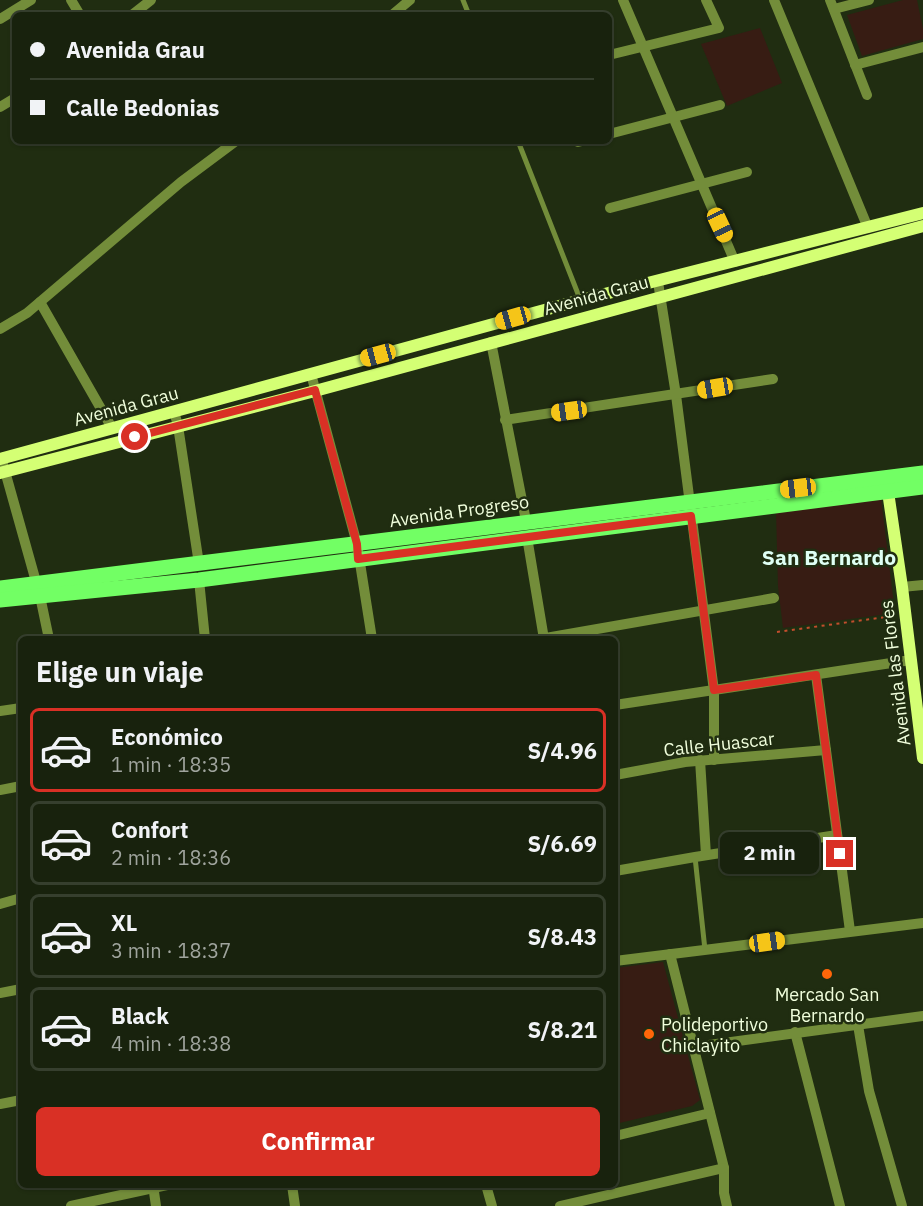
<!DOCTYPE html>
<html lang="es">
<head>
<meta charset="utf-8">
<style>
  :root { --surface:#18220d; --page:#252f1b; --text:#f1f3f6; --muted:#9fa49d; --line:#363f2e; --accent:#d93025 }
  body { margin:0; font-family:"IBM Plex Sans",sans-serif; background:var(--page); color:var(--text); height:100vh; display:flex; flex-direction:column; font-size:22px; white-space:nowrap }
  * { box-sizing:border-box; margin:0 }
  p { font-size:20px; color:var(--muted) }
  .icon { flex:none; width:33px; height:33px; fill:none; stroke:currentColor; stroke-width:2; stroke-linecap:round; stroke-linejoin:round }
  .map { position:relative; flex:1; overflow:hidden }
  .sheet { position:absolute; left:18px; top:636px; width:600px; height:552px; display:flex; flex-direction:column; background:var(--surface); border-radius:9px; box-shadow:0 2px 4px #0004,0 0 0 2px var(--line) }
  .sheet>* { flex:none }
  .top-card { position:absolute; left:12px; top:12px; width:600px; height:132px; border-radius:9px; box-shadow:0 2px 4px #0004,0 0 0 2px var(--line); display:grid; align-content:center; height:132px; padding:0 18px; background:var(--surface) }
  .end { position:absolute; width:27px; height:27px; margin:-14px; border:8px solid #d93025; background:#fff; box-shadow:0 0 0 3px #fff }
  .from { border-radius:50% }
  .bubble { position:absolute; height:42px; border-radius:9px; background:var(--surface); box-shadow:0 2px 4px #0004,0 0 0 2px var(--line); font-size:20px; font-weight:800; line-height:42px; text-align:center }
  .car { position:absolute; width:18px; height:36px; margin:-18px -9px; border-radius:8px; box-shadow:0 0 4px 2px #0007; background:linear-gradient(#f5c518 24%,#345 0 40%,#f5c518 0 76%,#345 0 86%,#f5c518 0) }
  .top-card b { display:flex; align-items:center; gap:21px; height:57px; font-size:22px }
  .top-card b+b { border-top:2px solid var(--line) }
  .top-card i { width:15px; height:15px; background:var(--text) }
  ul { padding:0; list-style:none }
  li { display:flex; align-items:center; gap:18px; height:84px; margin:0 12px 9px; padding:0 6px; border:3px solid var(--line); border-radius:9px }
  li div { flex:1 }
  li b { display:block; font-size:22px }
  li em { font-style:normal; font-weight:800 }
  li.on { border-color:var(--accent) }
  li>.icon { width:54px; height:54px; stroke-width:1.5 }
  h2 { padding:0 18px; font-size:27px; line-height:72px }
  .action { display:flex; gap:12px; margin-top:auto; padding:12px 18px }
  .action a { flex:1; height:69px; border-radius:9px; background:var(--accent); color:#fff; font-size:24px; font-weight:800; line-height:69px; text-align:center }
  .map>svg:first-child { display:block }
</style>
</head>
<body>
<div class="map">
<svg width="923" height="1206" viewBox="0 0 923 1206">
  <rect width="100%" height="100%" fill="#202d11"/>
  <g fill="#371c13">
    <path d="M903,0H917L923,29V39L862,56L847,15Z"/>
    <path d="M760,28L782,83L727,106L701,44Z"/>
    <path d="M881,498L895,613L783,628L778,586L776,510Z"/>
    <path d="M663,962L700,1100L692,1106L615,1124V968Z"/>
  </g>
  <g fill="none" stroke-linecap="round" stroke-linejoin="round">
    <path stroke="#c34e2d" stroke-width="2" stroke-dasharray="3 4.5" stroke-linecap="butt" d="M777,632L893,616"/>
    <g stroke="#738d3a" stroke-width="5">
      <path d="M463,0L469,15"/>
      <path d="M518,141L580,299"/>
      <path d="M695,857L705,950"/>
    </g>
    <g stroke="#738d3a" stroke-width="10">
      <path d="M71,0L80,15"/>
      <path d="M623,0L735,262"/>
      <path d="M774,0L868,228"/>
      <path d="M830,0L867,95"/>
      <path d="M834,9L869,0"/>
      <path d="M132,15L151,0"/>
      <path d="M392,15L410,0"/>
      <path d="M0,19L31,0"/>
      <path d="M609,55L719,28L706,0"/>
      <path d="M855,65L923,47"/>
      <path d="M0,107L15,98"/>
      <path d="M609,134L720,105"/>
      <path d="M578,142L582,141"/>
      <path d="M610,208L747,172"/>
      <path d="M658,282L676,395L714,691V760"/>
      <path d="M40,302L112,428"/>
      <path d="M0,329L27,313L181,182L236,141"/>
      <path d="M491,342L526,521"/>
      <path d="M311,374L357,544L372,639"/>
      <path d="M174,411L178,426L199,564"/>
      <path d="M505,420L773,379"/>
      <path d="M3,464L40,596L49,639"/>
      <path d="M527,537L544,639"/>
      <path d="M199,580L205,639"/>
      <path d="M902,587L923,585"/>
      <path d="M540,639L774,598"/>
      <path d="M816,675L850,931"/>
      <path d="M615,705L911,660"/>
      <path d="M0,711L21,708"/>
      <path d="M700,760L706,855"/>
      <path d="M615,775L685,762L826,750"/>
      <path d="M0,790L21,786"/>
      <path d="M615,871L695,857L837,835"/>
      <path d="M0,904L21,898"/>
      <path d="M670,954L724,1168V1193L727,1206"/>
      <path d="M615,961L923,923"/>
      <path d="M0,993L21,989"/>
      <path d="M858,1025L869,1091L902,1206"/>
      <path d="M795,1032L840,1206"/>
      <path d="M694,1047L923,1016"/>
      <path d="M0,1104L21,1100"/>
      <path d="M615,1136L710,1113"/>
      <path d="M153,1185L156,1206"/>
      <path d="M292,1185L295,1206"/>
      <path d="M486,1185L492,1206"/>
      <path d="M71,1206L167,1185"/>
      <path d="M560,1206L724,1168"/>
    </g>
    <g stroke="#d4ff74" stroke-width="12">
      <path d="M0,459L581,300L923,213"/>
      <path d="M0,473L315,391L923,226"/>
      <path d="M887,485L902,587L923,758"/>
    </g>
    <g stroke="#72ff64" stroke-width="15">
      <path d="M0,588L923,473"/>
      <path d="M0,600L199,580L923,487"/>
    </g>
  </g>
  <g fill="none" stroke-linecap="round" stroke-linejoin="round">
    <path stroke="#d93025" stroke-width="8" d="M135,437L315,390L357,544L358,559L691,516L714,690L816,675L840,854"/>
  </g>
  <g fill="#ff6609" stroke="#202d11" stroke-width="2">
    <circle cx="827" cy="974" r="6"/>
    <circle cx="649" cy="1034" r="6"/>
  </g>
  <g text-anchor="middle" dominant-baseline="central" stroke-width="5" stroke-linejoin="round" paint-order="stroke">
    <g font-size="18" fill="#f1ffdd" stroke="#202d11">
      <text transform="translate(596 295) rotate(-15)">Avenida Grau</text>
      <text transform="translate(126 406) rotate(-15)">Avenida Grau</text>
      <text transform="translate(459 511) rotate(-8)">Avenida Progreso</text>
      <text transform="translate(895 673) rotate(-97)">Avenida las Flores</text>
      <text transform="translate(719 744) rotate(-6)">Calle Huascar</text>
    </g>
    <g font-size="18" fill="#f1ffdd" stroke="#202d11">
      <text x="827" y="994">Mercado San<tspan x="827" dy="21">Bernardo</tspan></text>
      <text x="661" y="1024" text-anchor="start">Polideportivo<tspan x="661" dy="21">Chiclayito</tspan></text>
    </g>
    <g font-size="21" font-weight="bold" fill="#dffff4" stroke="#202d11">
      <text x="829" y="557">San Bernardo</text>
    </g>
  </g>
</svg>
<i class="end from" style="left:135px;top:437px"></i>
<i class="end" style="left:840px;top:854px"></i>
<div class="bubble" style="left:720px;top:832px;width:99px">2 min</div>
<i class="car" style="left:720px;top:225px;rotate:155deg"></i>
<i class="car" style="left:513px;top:318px;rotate:254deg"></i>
<i class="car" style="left:378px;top:355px;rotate:255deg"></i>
<i class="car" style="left:715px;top:388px;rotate:260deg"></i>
<i class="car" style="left:569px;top:411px;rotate:262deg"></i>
<i class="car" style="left:798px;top:488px;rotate:263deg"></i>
<i class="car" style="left:767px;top:942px;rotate:82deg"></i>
<div class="top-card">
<b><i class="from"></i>Avenida Grau</b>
<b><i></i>Calle Bedonias</b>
</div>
<section class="sheet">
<h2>Elige un viaje</h2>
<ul>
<li class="on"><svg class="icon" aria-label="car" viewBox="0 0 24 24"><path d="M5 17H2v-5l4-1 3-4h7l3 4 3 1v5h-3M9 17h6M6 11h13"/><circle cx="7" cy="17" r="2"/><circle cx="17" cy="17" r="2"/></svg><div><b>Económico</b><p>1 min · 18:35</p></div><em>S/4.96</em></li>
<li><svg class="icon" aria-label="car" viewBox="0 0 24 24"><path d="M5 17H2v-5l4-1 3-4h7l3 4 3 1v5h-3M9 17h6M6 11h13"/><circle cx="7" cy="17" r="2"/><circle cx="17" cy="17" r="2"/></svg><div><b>Confort</b><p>2 min · 18:36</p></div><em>S/6.69</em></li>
<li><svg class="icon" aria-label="car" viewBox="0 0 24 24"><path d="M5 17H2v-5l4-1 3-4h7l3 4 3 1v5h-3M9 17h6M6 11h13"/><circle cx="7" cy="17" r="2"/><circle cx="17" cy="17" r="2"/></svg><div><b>XL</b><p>3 min · 18:37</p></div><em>S/8.43</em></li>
<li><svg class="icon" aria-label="car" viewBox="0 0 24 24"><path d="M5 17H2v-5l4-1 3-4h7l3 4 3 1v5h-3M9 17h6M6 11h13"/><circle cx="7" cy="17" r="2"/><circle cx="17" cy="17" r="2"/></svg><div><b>Black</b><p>4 min · 18:38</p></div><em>S/8.21</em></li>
</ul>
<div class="action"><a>Confirmar</a></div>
</section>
</div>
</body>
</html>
